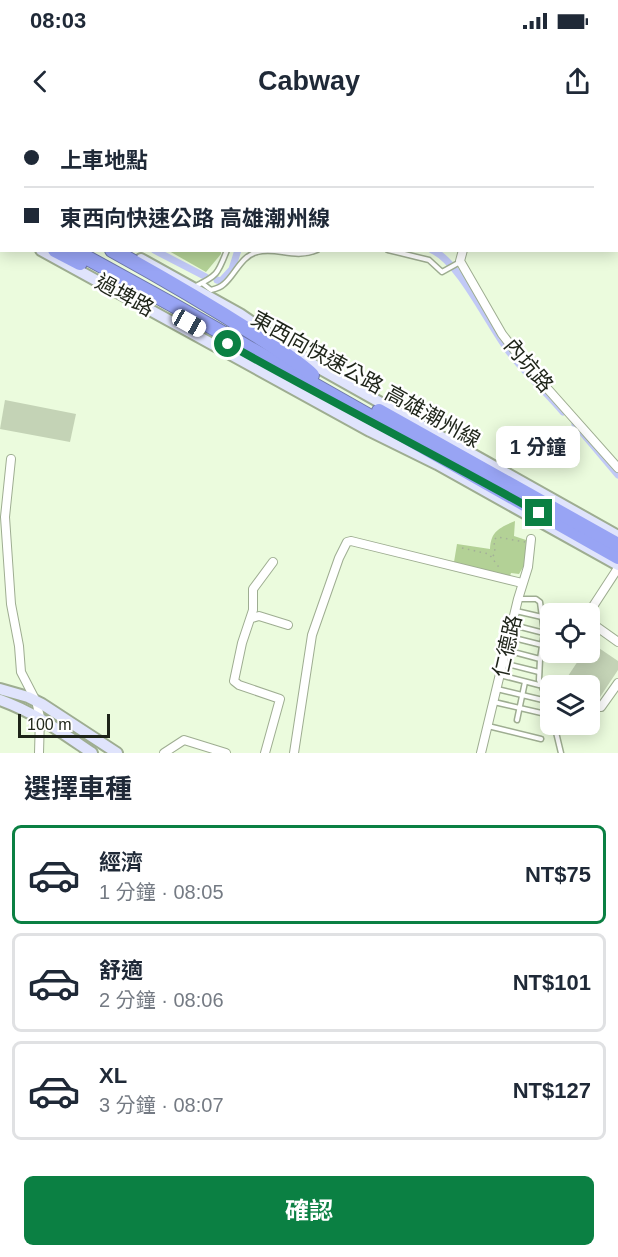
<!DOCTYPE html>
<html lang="zh-TW">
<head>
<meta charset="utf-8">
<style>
  :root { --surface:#fff; --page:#f2f2f3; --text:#1f2937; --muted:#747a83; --line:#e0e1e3; --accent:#0b8043 }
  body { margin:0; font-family:Arial,"Noto Sans TC",sans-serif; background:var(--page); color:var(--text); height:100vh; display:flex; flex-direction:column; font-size:22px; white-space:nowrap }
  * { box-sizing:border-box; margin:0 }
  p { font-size:20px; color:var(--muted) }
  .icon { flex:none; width:33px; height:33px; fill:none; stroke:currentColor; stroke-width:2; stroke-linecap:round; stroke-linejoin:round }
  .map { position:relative; height:633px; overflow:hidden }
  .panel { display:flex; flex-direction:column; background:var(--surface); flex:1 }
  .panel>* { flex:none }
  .hud { position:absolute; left:0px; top:0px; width:618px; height:132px; box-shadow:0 3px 15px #0003; display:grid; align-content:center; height:132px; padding:0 24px; background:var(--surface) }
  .buttons { position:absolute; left:540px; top:483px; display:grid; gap:12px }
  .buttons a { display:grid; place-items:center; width:60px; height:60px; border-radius:9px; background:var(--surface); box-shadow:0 3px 15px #0003; font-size:30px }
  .scale { position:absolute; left:18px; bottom:15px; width:92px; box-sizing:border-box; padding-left:6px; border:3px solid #1e2419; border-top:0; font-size:16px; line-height:21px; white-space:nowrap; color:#1e2419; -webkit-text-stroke:4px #fff; paint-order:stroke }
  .end { position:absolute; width:27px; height:27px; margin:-14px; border:8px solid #0b8043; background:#fff; box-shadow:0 0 0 3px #fff }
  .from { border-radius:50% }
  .bubble { position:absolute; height:42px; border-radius:9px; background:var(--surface); box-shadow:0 3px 15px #0003; font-size:20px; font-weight:700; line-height:42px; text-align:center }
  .car { position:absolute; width:18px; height:36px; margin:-18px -9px; border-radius:8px; box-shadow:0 0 4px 2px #0007; background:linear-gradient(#fff 24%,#345 0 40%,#fff 0 76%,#345 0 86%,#fff 0) }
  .hud b { display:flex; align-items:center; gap:21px; height:57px; font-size:22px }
  .hud b+b { border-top:2px solid var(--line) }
  .hud i { width:15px; height:15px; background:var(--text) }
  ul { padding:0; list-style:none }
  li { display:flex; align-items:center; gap:18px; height:99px; margin:0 12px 9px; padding:0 12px; border:3px solid var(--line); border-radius:9px }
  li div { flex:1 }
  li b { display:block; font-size:22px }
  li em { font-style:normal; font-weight:700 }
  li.current { border-color:var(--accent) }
  li>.icon { width:54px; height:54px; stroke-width:1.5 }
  h2 { padding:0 24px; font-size:27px; line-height:72px }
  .primary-button { display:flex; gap:12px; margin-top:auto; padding:12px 24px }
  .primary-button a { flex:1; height:69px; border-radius:9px; background:var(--accent); color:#fff; font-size:24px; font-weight:700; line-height:69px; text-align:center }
  .status { display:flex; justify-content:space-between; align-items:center; height:42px; padding:0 30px; background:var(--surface); direction:ltr }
  .status svg { height:16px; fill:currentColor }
  header { display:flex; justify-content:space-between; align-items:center; height:78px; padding:0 24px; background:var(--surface); font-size:27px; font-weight:700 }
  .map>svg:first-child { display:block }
</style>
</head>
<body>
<div class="status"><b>08:03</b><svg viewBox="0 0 49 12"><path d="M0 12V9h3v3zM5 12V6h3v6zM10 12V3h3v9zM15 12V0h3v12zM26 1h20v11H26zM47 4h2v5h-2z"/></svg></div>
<header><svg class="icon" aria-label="back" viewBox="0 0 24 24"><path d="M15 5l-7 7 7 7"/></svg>Cabway<svg class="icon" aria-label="share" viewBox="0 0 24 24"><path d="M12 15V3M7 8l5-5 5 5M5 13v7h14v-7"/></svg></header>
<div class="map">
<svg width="618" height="633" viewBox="0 0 618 633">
  <rect width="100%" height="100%" fill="#ebfbdd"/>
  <g fill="#b3d196">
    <path d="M0,0H441L2,2L1,43Z"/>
    <path d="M169,131H221V134L206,152Z"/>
    <path d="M515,401L514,416L526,420L525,444L519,454L511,453L510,456L454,442L457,424L490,429C491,411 499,408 515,401Z"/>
  </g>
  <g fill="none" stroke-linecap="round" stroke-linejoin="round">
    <path stroke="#c1c9f6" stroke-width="1.5" d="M0,129H2"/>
    <g stroke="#c1c9f6" stroke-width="7">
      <path d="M0,52L2,53"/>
      <path d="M154,130L206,157"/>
      <path d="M432,130C460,142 490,208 510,233C526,254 546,272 563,292"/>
      <path d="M217,160L221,161L232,149L238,130"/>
      <path d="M575,304L618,355"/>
    </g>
  </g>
  <g fill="#c4d3b6">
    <path d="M5,280L76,294L70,322L0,309Z"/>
    <path d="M590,522L618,541V550L600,577L590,570V566H583L568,556L584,532H590Z"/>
  </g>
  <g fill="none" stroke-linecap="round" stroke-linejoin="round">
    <g stroke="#9ead91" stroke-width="7">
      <g id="lane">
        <path d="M388,130L429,140L442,152L460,142"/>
        <path d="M202,163L211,170C215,169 221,167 224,164C235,155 241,136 257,132C277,126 293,140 317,130"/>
        <path d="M194,167C217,156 218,154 227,130"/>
        <path d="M519,479H536L540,482L544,513L540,539L539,560L550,587"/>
        <path d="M516,491L542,497"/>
        <path d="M513,505L544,513"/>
        <path d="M510,517L542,525"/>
        <path d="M506,530L540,539"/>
        <path d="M503,543L539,552"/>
        <path d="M500,555L539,565"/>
        <path d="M497,569L547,581"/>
        <path d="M494,582L550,595"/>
        <path d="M517,600L525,562"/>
        <path d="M554,604L561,633"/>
        <path d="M488,606L541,619"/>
      </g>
    </g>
    <g stroke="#9ead91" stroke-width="10">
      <g id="street">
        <path d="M361,0L362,2"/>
        <path d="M616,18L618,17"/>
        <path d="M616,40H618"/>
        <path d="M463,130L460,141L502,214L522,240L618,348"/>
        <path d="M11,339L5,397L11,484L19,526L21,552L36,581L40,597L39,633"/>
        <path d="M588,494L618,448"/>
        <path d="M252,498L259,496L288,505"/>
        <path d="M590,502L618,522"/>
        <path d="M592,584L601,587L618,563"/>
        <path d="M164,633L184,620L226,633"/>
        <path d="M265,633L280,579L239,565L234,561L242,523L253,490V469L273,442"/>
        <path d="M294,633L312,515L339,438L347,422L351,421L522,463"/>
        <path d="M481,633L518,479L528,447L531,419"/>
      </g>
    </g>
    <g stroke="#9ead91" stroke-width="14">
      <g id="secondary">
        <path d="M0,109L2,110"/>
        <path d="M41,130L370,311L437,344L618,445"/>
        <path d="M141,139L240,194L317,247L618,416"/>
        <path d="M0,569L28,577L42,584L117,633"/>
        <path d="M0,580C36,593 61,612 92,633"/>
      </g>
    </g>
    <g stroke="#6d77a7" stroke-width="16">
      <g id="highway">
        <path d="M0,73L2,74"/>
        <path d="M0,84L2,85"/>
        <path d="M0,95L2,96"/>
        <path d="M55,130L80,143"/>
        <path d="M73,130L173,185L618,437"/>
        <path d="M112,130C161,157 209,185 256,215C275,228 295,239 312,255"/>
        <path d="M379,291L618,425"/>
      </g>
    </g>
    <g stroke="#a3af98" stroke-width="1.5" stroke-dasharray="1.5 4.5" stroke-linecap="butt">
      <path d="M462,428L489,434L501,450"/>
      <path d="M493,436L495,433L494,420L497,417L525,422"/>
    </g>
    <use href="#lane" stroke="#fff" stroke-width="4"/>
    <use href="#street" stroke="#fff" stroke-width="8"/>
    <use href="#secondary" stroke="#e0e4fc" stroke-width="10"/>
    <use href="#highway" stroke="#98a4f4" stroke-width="14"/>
  </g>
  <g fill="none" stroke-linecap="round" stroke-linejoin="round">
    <path stroke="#0b8043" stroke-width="8" d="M228,224C331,282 436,335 539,393"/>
  </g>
  <g text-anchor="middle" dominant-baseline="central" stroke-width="5" stroke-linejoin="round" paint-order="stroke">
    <g font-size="21" fill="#1e2419" stroke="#fff">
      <text transform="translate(125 175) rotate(29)">過埤路</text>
      <text transform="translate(529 245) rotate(50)">內坑路</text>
      <text transform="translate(366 259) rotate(29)">東西向快速公路 高雄潮州線</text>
      <text transform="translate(507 526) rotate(-77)">仁德路</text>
    </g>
  </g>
</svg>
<div class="buttons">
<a><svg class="icon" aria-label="locate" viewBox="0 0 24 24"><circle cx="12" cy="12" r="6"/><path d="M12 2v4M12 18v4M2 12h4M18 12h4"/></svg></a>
<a><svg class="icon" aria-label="layers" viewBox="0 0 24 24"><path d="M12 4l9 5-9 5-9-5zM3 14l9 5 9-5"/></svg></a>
</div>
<div class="scale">100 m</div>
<i class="end from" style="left:228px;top:224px"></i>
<i class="end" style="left:539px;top:393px"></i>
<div class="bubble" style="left:496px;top:306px;width:84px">1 分鐘</div>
<i class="car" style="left:189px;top:203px;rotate:119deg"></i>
<div class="hud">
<b><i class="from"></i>上車地點</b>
<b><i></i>東西向快速公路 高雄潮州線</b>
</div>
</div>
<section class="panel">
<h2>選擇車種</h2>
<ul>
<li class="current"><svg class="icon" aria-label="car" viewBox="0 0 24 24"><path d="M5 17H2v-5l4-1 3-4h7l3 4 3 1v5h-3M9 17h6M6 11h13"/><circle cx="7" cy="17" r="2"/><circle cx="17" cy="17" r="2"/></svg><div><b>經濟</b><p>1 分鐘 · 08:05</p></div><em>NT$75</em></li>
<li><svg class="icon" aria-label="car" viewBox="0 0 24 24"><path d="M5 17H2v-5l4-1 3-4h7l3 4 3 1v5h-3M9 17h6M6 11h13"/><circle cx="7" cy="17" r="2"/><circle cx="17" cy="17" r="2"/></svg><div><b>舒適</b><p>2 分鐘 · 08:06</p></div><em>NT$101</em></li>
<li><svg class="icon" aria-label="car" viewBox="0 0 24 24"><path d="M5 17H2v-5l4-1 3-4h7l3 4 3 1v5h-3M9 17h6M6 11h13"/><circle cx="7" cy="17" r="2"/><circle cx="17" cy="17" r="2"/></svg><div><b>XL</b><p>3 分鐘 · 08:07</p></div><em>NT$127</em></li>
</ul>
<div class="primary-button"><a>確認</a></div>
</section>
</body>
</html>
